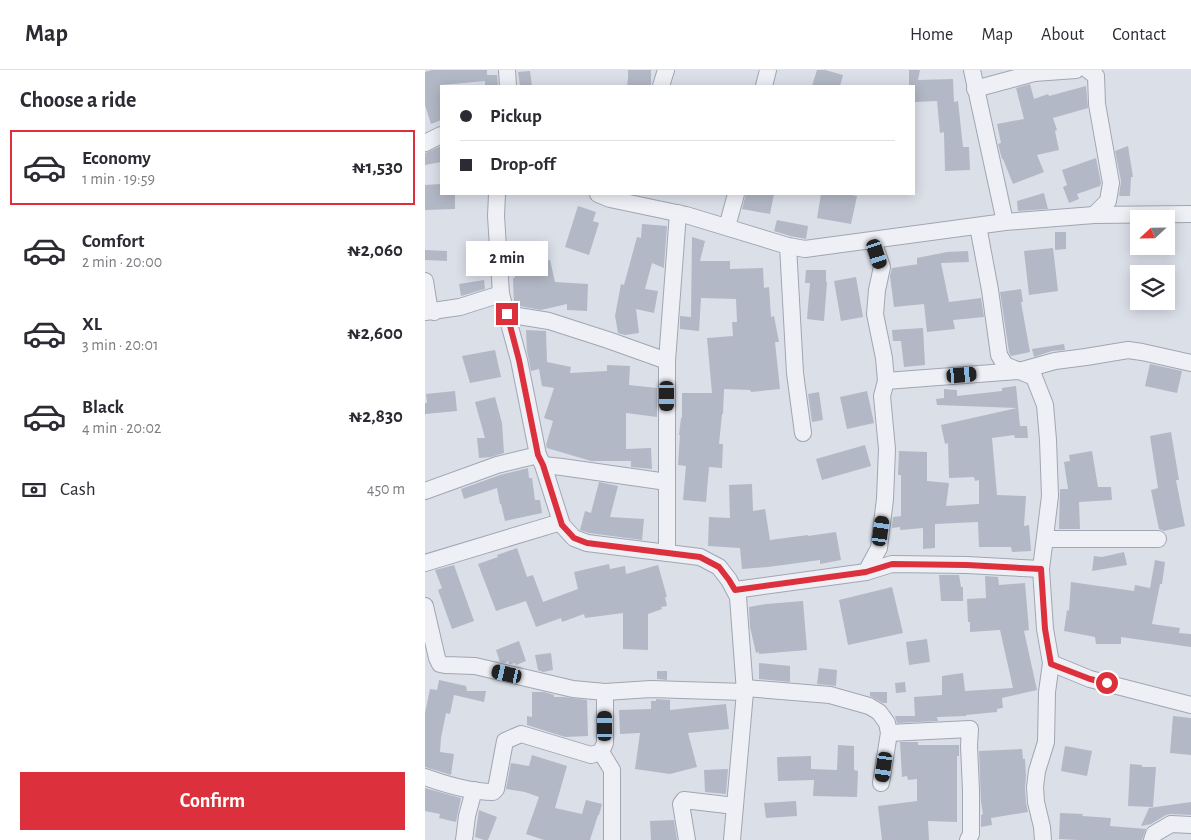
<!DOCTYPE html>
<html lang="en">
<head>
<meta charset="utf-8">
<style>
  :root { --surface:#fff; --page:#f2f2f3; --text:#2b2b33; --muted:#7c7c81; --line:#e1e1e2; --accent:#dc313d }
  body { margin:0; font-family:"Alegreya Sans",sans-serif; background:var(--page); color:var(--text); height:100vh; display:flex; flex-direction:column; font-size:19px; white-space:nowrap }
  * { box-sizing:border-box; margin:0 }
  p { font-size:16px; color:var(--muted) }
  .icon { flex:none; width:28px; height:28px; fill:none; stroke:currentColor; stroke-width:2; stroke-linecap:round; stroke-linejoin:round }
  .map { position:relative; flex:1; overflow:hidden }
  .side { display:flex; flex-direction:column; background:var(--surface); width:425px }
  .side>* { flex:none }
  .guide { position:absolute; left:15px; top:15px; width:475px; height:110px; border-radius:0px; box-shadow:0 2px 12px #0003; display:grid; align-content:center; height:110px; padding:0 20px; background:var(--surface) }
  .needle { width:32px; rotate:248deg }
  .buttons { position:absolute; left:705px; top:140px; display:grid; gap:10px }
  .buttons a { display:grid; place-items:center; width:45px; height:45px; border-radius:0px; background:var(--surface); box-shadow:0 2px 12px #0003; font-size:25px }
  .end { position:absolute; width:22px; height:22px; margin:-11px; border:6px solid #dc313d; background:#fff; box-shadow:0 0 0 2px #fff }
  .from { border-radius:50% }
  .bubble { position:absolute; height:35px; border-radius:0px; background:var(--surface); box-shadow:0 2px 12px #0003; font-size:16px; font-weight:600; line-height:35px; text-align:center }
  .car { position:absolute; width:15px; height:30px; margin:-15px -8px; border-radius:6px; box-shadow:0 0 4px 1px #0007; background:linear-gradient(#222 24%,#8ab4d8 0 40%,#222 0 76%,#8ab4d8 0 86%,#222 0) }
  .guide b { display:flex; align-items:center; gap:18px; height:48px; font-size:19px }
  .guide b+b { border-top:1px solid var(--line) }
  .guide i { width:12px; height:12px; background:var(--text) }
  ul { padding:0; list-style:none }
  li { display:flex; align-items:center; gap:15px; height:75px; margin:0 10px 8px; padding:0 10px; border:2px solid transparent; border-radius:0px }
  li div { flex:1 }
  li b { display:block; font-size:19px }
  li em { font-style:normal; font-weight:600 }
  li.on { border-color:var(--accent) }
  li>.icon { width:45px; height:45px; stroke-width:1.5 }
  h2 { padding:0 20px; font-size:22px; line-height:60px }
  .pay { display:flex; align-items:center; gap:12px; height:55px; padding:0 20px; font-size:19px }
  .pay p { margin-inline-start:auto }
  .cta { display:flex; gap:10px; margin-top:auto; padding:10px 20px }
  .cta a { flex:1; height:58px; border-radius:0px; background:var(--accent); color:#fff; font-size:20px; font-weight:600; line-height:58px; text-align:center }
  header { display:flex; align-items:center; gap:30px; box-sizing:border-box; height:70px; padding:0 25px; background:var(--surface); border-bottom:1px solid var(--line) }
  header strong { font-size:24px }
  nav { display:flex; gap:28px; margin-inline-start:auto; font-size:18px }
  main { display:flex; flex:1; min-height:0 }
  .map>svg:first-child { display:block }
</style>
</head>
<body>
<header>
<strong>Map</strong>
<nav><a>Home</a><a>Map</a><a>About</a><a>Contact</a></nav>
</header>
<main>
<section class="side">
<h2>Choose a ride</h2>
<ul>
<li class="on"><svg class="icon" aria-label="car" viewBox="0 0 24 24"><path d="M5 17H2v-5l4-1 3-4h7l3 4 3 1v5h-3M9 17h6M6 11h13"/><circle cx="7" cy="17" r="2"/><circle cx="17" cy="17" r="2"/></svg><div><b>Economy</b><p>1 min · 19:59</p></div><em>₦1,530</em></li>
<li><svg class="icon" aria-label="car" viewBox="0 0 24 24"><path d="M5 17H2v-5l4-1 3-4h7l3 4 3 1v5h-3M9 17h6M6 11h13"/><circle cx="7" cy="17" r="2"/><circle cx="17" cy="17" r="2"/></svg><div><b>Comfort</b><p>2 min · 20:00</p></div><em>₦2,060</em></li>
<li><svg class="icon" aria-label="car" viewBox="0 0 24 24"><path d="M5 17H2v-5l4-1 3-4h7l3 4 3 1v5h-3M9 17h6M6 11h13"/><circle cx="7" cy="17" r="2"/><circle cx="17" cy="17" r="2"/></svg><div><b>XL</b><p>3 min · 20:01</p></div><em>₦2,600</em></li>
<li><svg class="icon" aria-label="car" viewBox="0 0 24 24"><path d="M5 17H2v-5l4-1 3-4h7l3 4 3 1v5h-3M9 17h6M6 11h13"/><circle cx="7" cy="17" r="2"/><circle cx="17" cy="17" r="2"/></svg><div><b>Black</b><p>4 min · 20:02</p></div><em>₦2,830</em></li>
</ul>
<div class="pay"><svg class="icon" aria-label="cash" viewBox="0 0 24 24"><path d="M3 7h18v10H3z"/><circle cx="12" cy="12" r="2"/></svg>Cash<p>450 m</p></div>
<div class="cta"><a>Confirm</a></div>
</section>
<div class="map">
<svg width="766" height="770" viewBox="0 0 766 770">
  <rect width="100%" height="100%" fill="#dbdfe8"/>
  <g fill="#b2b8c5">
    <path d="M7,0H62V5H72L73,16H60V11L16,15V50L6,54L0,35V2Z"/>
    <path d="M203,0H226V16H202L203,8Z"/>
    <path d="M392,0H400L418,5L415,16H387Z"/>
    <path d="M484,0H495L493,10L528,9L529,32L533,31L538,77H544L545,100L520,101L519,62L515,63L512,31L489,32V16H484Z"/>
    <path d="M105,1L107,16H95L93,2Z"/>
    <path d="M605,14L609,29L623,24L624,26L661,16L663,38L628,48L632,60L630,61L634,80L612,85L619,102L588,114L578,89H577L573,74L576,73L572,54L599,49L591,18Z"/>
    <path d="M16,76V92L0,95V83Z"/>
    <path d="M703,76L708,107H706L705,126H694L696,111L690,81Z"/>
    <path d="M671,88L676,113L675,116L652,124L654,129L644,133L638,117L642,115L637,100Z"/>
    <path d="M16,114V124H30V139L0,140V115Z"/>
    <path d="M619,123L623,139L593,141L592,131Z"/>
    <path d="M321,124H349L345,144L317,139Z"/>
    <path d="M396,124H421L432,126L426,154L392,148Z"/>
    <path d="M153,136L171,142L168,151L174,153L164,185L140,177Z"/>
    <path d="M352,150L383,156L381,169L365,166L349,161Z"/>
    <path d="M217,154L242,156L239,196V198L227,193L220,219L233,221L229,243L211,239L214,263L200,265L193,263L190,246L196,214L199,215L212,167L216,168Z"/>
    <path d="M630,162H641V179L630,180Z"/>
    <path d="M267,167L280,171L275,191H305V199L338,198L339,218L344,217L346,247L349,246L354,272H350L355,319L326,322L325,320L299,319L298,344H297L294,374H298L297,398L284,397L281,432L258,430L261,396L253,395L255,365H254L256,348H257V323H287L282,268L308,266L307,252H312L311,229L276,228L274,261L255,259V246L266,247Z"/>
    <path d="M628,178L633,221L604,225L599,181Z"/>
    <path d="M0,180L22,181V191L0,190Z"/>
    <path d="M543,181L544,192L516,193L524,232L556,228L559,247L528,250L530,259L502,262L499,234L469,237L465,206L467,198L494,194H492V188L522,182Z"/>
    <path d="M100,188L101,195L125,190L130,212L163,214L162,241L142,240V234L116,240L89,235L88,208H90L87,190Z"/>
    <path d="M381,200H401V212H402L399,251L382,249L385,213H380Z"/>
    <path d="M431,207L438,247L416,251L409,211Z"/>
    <path d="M59,210L60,219L36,226L34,214Z"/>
    <path d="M596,219L598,232H596L605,282L586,286L584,282L575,222Z"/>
    <path d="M498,258L500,295L479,297L476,271H468L467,260Z"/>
    <path d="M101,260L121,261L122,292L146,297L145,303L182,301V295L205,296L204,315L232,318V347L201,343V379L226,378L227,399L206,397V391H166L122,378L121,375L128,351L119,348L129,318L117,316L114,299L106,301L102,281Z"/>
    <path d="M639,274L640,280L627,281L609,287L607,279Z"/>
    <path d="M70,280L76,307L45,313L37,286Z"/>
    <path d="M725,294L757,301L752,323L720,316Z"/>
    <path d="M591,316L595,356H602L603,368H590L589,365L567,368L572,425L601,426L599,456L604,455L606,481L587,482L586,477H554L553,452L510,454V478L498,479V458L475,460V457L467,458L468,447L476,446V405H473L474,381L502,382V411L524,413L521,436L554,434V410L550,411L549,407L524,408L523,373L520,374L516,355L592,338L512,335L511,329L519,328V319L532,320V326L577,321V318Z"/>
    <path d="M30,321L32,341L0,344V333H2L1,324Z"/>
    <path d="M442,321L449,353L422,359L415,327Z"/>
    <path d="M394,322L398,350L387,352L383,324Z"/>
    <path d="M70,327L77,353L79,383L66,387L54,388L52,368H60L50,332Z"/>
    <path d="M746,362L754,410H751L760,456L739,461L734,459L726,420L733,418L725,366Z"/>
    <path d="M440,375L446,396L397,410L391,389Z"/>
    <path d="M667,381L673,417H686L687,430L654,432L655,459H634L635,419H643L639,392L645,391L644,385Z"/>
    <path d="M103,398L104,408H107L110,430H115L117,443L80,451L76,434H75L72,418L39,429L36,419L75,405Z"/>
    <path d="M174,412L193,416L185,447L219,449L217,470L164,463L155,460L160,441L166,443Z"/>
    <path d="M327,414L328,441L340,439L345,470L383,465V466L411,462L416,490L395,494V490L343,497L317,499L315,478L283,476L284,447L305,448L304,415Z"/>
    <path d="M92,478L102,507L108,505L118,532L153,519L149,502L184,494L185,499L200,496L201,504L233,495L242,527H240L242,536L236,537L237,539L223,544V580L198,579V543L160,548L159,544L137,552L136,548L111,557L101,531L71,541L53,494L73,487L72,485Z"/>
    <path d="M699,482L702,495L667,501L669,486L677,487Z"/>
    <path d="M730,490L740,492L737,514H735L727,554L755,558L754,563L766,564V577L696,567V574H671L670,567L639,561L642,540L644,541L646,512L709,521L710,515L725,518Z"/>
    <path d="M29,495L49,551L27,559L13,520L17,518L10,500Z"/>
    <path d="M514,505H534L536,517H538V531H516Z"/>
    <path d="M560,506L573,507L574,515L600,513L604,560L599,561L612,620L577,628L578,638L572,639V642L541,645V646L512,647L513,651L472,653L470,646H490L489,627L517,625V606L538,603L540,621L588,618L575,560L545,562V552H543L542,529L561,528Z"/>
    <path d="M467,517L478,563L423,575L414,530Z"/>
    <path d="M378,531L382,580L334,584V582L331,583L325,557L324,537L341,534Z"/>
    <path d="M502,569L505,592L484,595L481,572Z"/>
    <path d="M94,571L101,591L91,595L90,593L86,594H84L83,591L80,593L75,592L71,580Z"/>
    <path d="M126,583L128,600L118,602L113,600L110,585Z"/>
    <path d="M334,593L365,596V612L334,609Z"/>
    <path d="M394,598L412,600L411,616L392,614Z"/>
    <path d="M232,601H242V610L232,609Z"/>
    <path d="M14,610L41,616L42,621H61L59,632L29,625L25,644L21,643L16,668L15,682L29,684L26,705L0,697V643L5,619L12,620Z"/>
    <path d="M480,612L481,622L471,623L470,613Z"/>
    <path d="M107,622H119L129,625V627H139L162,630L163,666L140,667L102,655V646L107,647Z"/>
    <path d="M445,622H462V633H458L445,626Z"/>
    <path d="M231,629L245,630V640L301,634L304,659L263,663L272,697L245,704L210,699L215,663L195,664L194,640L226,639V631H231Z"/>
    <path d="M748,646L766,648V685L745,683Z"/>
    <path d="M475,672H493V675H534V686H532V752L503,751L504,770H457L453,736L492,731V709L483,710L482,706L477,707Z"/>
    <path d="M413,675L429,676V700L433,701L432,727L388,726L389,710L353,711L352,687L386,686V699L412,700Z"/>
    <path d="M640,676L667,681L662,706L636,701Z"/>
    <path d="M597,679L598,689H600L601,706L600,718L601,733L603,742L566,748L567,755L556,757V745L558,744L556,732L554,681Z"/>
    <path d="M107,685L142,696L130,738L157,744L161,730L177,734L174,745H173L165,770H119L101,764L114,727L100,722L81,719L86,693L104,696Z"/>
    <path d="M705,694L717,695V697H731L728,737L703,736Z"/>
    <path d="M303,699L301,724L280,722L279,700Z"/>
    <path d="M0,718L36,728L31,752L14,748L15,744L0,741Z"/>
    <path d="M371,731L372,746L341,748L339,733Z"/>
    <path d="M766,732V745L746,744L741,745L726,754L716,756L724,738Z"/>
    <path d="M54,740L72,747L63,770H59L50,767Z"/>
    <path d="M635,743L658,744L657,746L686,748L685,756L721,759L717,770H653L634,769Z"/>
    <path d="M249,750L252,770H226L225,751Z"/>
  </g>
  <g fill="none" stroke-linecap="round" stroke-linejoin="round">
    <g stroke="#a0a6b2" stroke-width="18">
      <g id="minor">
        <path d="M82,0L83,16"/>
        <path d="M547,0L580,152"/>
        <path d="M611,0L609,3L651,0"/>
        <path d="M663,0L671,6L672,34L686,113L683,131L669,145"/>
        <path d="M236,16L241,0"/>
        <path d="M339,16L343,0"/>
        <path d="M550,19L609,3"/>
        <path d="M0,73L16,65"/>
        <path d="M72,124L71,146L76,224L94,290L113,385L118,395L137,455L149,468L162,473L275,487L294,497L304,510L313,527L320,622L307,770"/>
        <path d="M173,124L185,129L261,145L363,176L380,179L580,152L669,145L766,144"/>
        <path d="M553,156L565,220L574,285L580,295L609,307L620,335L623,370L625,426L616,499L620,559L626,593L622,622L621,672L612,701L610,717L611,732L617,757L618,770"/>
        <path d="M302,157L311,124"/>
        <path d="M363,176L370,303L378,363"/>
        <path d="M0,211L4,236L9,242"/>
        <path d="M0,242L35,237L76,224"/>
        <path d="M81,244L124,251L183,270L242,291"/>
        <path d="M461,311L594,301L630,291L661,287L703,280L717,282L766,293"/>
        <path d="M118,395L137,397L242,412"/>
        <path d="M0,421L72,395L113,385"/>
        <path d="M620,469H733"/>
        <path d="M242,483V291L253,143"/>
        <path d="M0,493L136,452"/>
        <path d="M441,502L454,478L460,429L462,379L457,326L461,311L459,288L450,244L452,220L457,197L448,171"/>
        <path d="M310,520L441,502L467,494L542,495L616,499"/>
        <path d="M0,536L12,588L15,594L20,595L50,596L148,619L180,622L226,619L320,622"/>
        <path d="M626,593L665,609L766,635"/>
        <path d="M320,618L405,625L444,636L454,642L462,653L464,663L456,713"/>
        <path d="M464,663L545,659L544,676L546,720V764L543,770"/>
        <path d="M176,682L187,700V770"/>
        <path d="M0,707C22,715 45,722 68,722L71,719L80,671L96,664L166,685L176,682L180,673V622"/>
        <path d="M39,770L42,746L49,720"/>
        <path d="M262,770L256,734L259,730L310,736"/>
        <path d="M727,770L729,764L746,754L766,755"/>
      </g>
    </g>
    <use href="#minor" stroke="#eef0f6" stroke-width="16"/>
  </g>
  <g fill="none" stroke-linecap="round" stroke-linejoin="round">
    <path stroke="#dc313d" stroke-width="6" d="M82,244L94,290L113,385L118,395L137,455L149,468L162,473L275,487L294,497L304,510L310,520L441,502L467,494L542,495L616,499L620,559L626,594L665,609L682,613"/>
  </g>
</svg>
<div class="buttons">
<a><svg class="needle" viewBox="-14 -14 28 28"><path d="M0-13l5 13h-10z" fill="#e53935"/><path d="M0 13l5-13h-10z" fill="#7c7c81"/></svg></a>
<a><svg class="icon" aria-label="layers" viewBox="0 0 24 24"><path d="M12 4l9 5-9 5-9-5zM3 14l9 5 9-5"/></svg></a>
</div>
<i class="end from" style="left:682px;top:613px"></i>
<i class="end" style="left:82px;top:244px"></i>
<div class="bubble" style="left:41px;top:171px;width:82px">2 min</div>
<i class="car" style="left:452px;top:184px;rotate:162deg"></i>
<i class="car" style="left:537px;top:305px;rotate:85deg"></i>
<i class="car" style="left:242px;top:326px;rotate:180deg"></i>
<i class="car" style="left:456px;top:461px;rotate:8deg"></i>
<i class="car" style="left:82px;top:604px;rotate:283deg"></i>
<i class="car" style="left:180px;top:656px;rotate:0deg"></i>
<i class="car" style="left:459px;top:697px;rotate:188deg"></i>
<div class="guide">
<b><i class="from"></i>Pickup</b>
<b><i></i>Drop-off</b>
</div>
</div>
</main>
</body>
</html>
